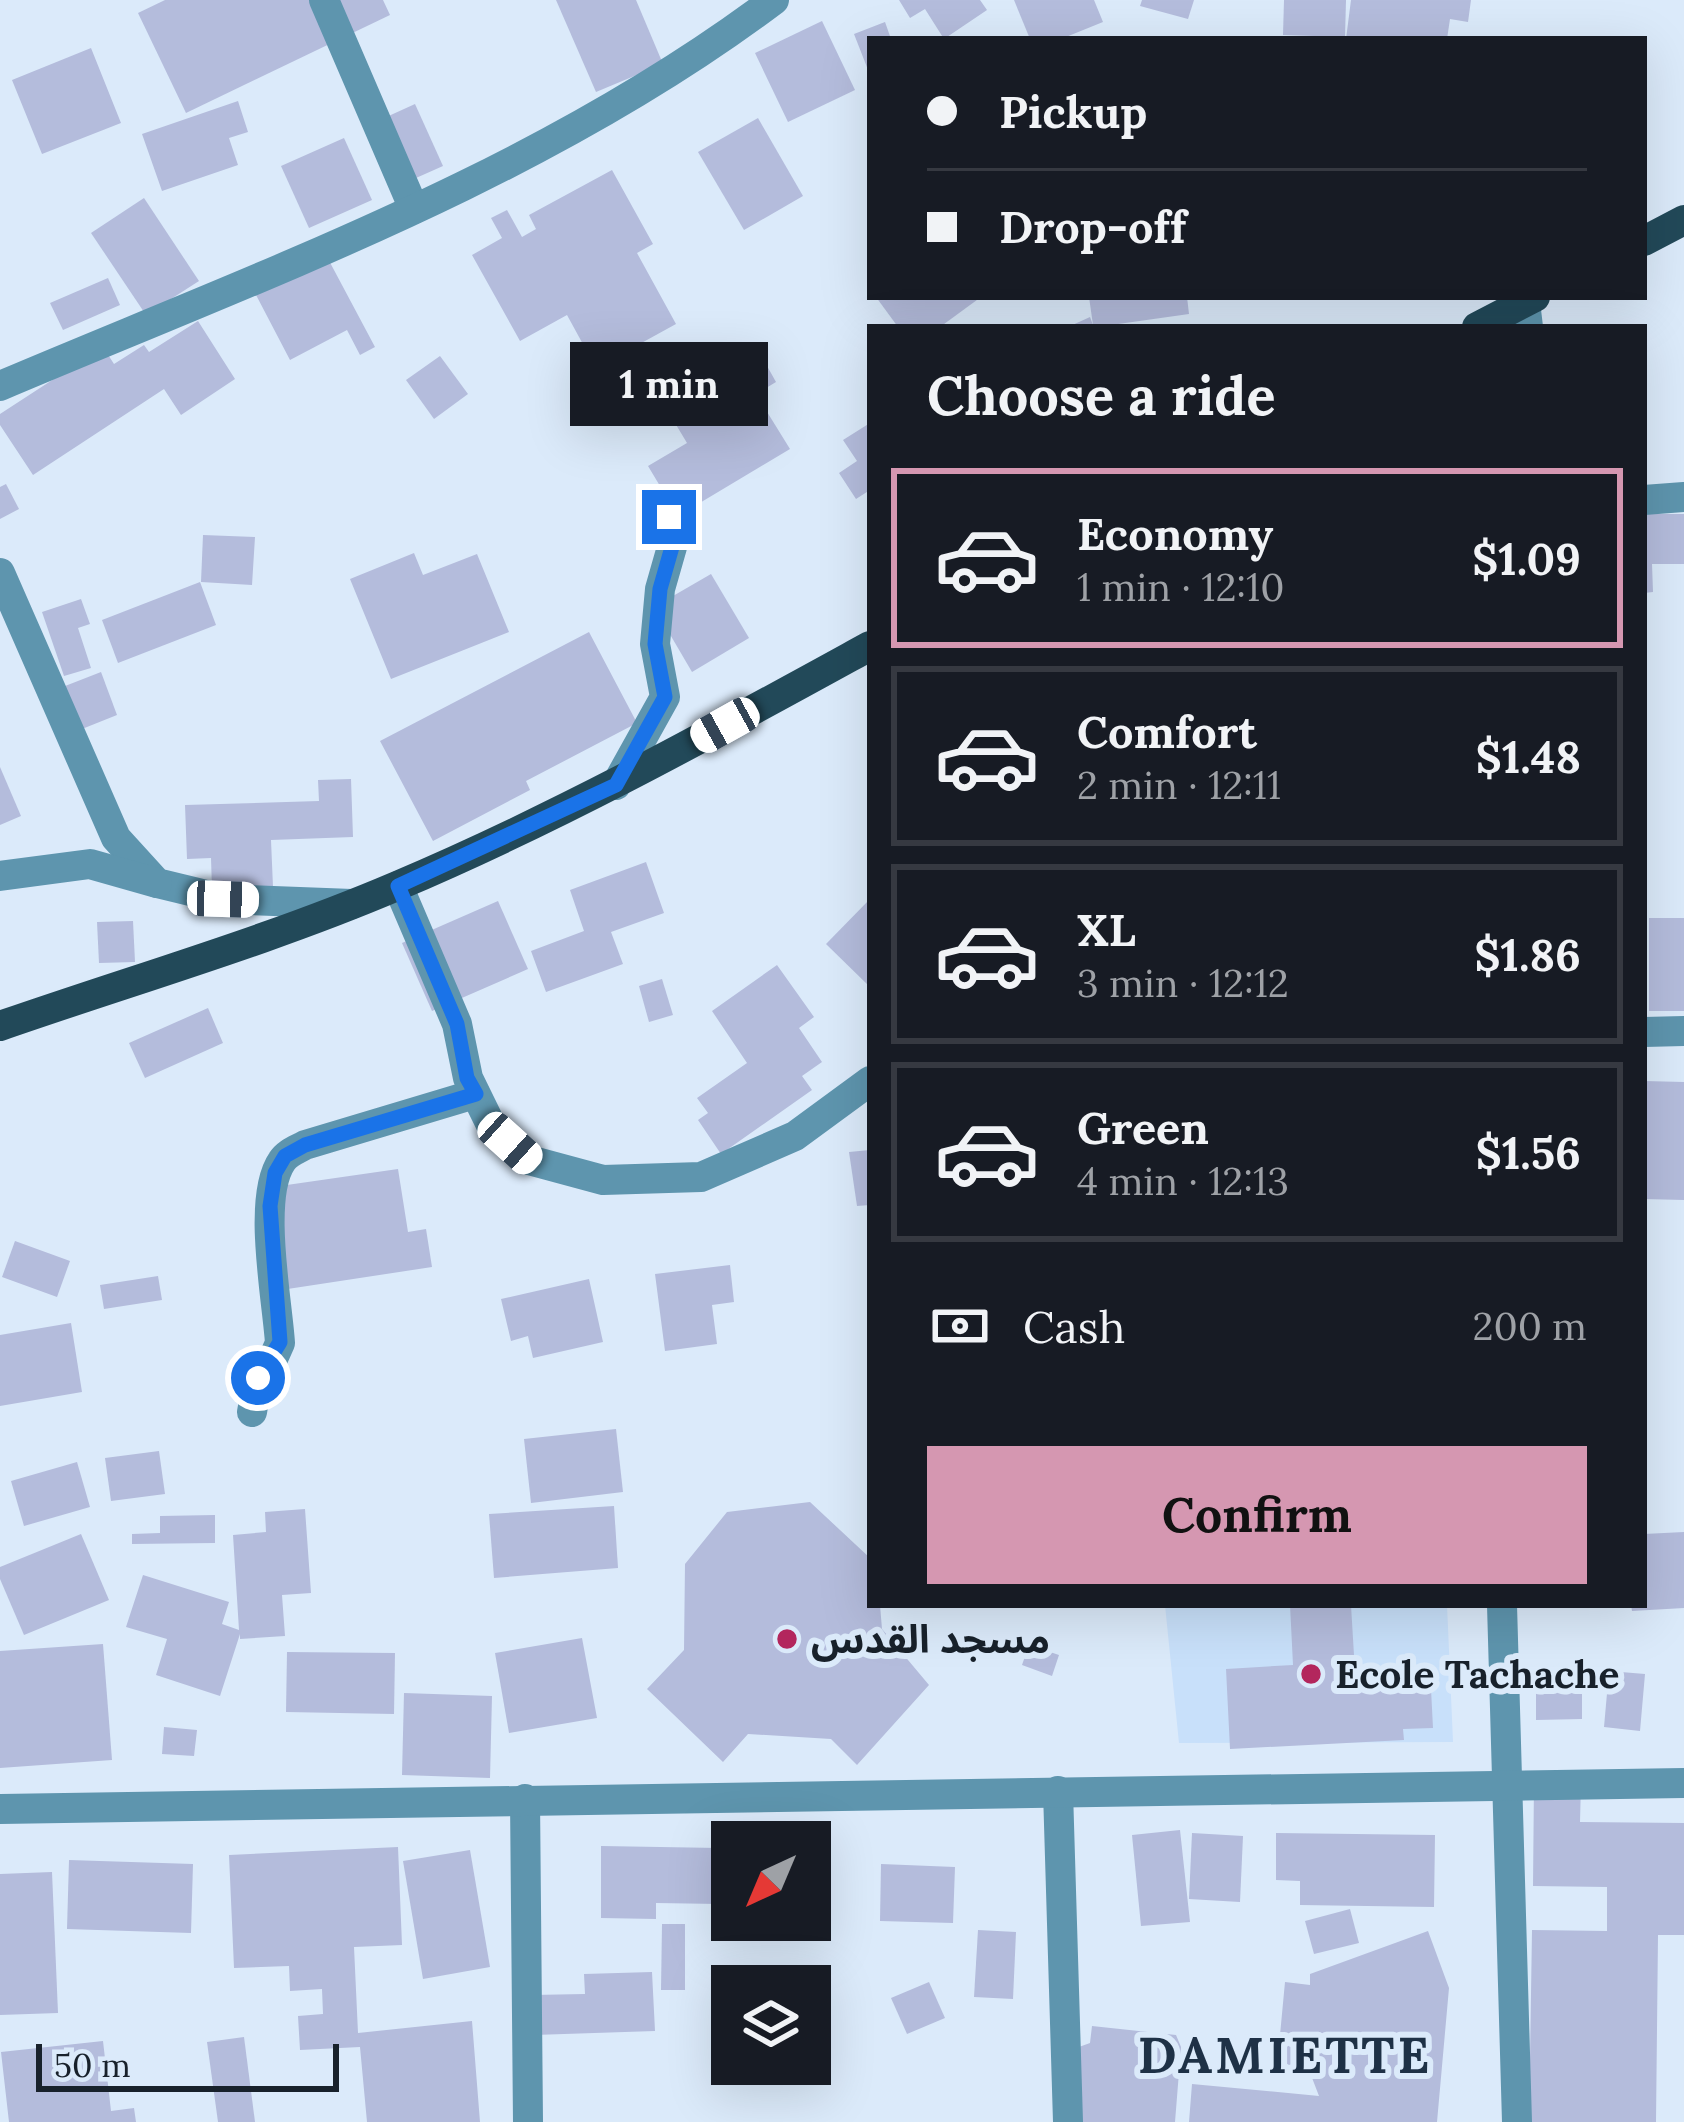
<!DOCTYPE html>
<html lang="en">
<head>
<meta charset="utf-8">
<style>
  :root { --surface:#171b24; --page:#20242c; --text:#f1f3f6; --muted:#9ea1a6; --line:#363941; --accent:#d597b1 }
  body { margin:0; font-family:Lora,"Noto Sans Arabic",serif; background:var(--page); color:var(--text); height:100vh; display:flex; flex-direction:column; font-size:45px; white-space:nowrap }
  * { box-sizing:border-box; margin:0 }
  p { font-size:39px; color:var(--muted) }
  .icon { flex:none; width:66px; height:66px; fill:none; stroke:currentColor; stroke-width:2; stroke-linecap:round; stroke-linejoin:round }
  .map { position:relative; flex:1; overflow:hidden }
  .panel { position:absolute; left:867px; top:324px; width:780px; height:1284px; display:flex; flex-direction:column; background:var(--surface); border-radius:0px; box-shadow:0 12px 48px #0002 }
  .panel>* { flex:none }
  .hud { position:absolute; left:867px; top:36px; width:780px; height:264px; border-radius:0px; box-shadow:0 12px 48px #0002; display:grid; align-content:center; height:264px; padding:0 60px; background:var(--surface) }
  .needle { width:78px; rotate:224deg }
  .buttons { position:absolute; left:711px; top:1821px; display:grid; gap:24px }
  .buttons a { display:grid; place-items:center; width:120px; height:120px; border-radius:0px; background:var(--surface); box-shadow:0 12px 48px #0002; font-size:60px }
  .scale { position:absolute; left:36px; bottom:30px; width:303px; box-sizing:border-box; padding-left:12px; border:6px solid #18212b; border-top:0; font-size:33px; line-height:42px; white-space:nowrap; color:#18212b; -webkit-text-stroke:9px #dbeafa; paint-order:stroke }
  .end { position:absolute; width:54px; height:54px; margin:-27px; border:15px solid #1a73e8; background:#fff; box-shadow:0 0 0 6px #fff }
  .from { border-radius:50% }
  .bubble { position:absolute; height:84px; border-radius:0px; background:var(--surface); box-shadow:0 12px 48px #0002; font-size:39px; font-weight:700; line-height:84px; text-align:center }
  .car { position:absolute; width:36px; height:72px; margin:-36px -18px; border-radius:15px; box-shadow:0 0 9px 3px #0007; background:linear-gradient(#fff 24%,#345 0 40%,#fff 0 76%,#345 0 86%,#fff 0) }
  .hud b { display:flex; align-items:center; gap:42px; height:114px; font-size:45px }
  .hud b+b { border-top:3px solid var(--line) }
  .hud i { width:30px; height:30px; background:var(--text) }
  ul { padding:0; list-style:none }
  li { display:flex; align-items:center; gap:36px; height:180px; margin:0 24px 18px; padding:0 36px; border:6px solid var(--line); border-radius:0px }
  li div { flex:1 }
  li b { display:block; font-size:45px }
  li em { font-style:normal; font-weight:700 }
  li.active { border-color:var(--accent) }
  li>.icon { width:108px; height:108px; stroke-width:1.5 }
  h2 { padding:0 60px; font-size:54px; line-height:144px }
  .pay { display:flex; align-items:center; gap:30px; height:132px; padding:0 60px; font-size:45px }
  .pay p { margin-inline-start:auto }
  .button { display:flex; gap:24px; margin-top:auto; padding:24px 60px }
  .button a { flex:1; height:138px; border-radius:0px; background:var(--accent); color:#111; font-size:48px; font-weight:700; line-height:138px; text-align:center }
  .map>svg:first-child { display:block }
</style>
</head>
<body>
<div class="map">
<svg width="1684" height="2122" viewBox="0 0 1684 2122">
  <rect width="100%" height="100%" fill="#dbeafa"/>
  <path fill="#c8e0fa" d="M1165,1605H1447L1453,1742L1179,1743Z"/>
  <g fill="#b4bcdc">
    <path d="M165,0H383L390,15L186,113L138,13Z"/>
    <path d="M556,0H636L663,64L596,92Z"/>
    <path d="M899,0H980L987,10L944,39L925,9L910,18Z"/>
    <path d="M1014,0H1094L1103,22L1061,39H1030Z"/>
    <path d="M1142,0H1194L1188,19L1140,6Z"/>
    <path d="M1284,0H1346L1345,37L1283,35Z"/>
    <path d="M1351,0H1471L1468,22L1450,19L1447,39H1346Z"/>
    <path d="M822,21L855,90L788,122L755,53Z"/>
    <path d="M885,22L891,39H870V75L854,34Z"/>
    <path d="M91,48L121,123L42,154L12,80Z"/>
    <path d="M238,101L248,132L229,138L238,165L162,191L142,134Z"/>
    <path d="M415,104L443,166L398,186L371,124Z"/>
    <path d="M758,118L803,196L744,230L698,152Z"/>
    <path d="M344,138L372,200L309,228L281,166Z"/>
    <path d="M612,170L653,244L637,253L676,324L596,368L567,315L520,341L472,255L502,238L491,218L507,210L522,237L536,229L529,215Z"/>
    <path d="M144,198L199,281L146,315L91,233Z"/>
    <path d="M326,255L375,347L360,355L347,330L290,360L255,293Z"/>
    <path d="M108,278L120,305L63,330L50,303Z"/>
    <path d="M876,297H981L940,327H898Z"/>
    <path d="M1089,297H1187L1189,314L1097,327H1068L1090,317L1093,325Z"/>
    <path d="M198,321L235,379L181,415L164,389L33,475L0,425V414L103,347L114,364L144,345L149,352Z"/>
    <path d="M440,356L468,394L434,419L406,380Z"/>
    <path d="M762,357L776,382L756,394L790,449L678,516L648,466L687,443L669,413Z"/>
    <path d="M870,423V490L856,499L839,473L857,461L843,440Z"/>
    <path d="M6,484L19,509L0,519V487Z"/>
    <path d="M1644,514H1684V564H1652L1653,592L1644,593Z"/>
    <path d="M203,535L255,537L252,585L201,582Z"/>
    <path d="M414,553L423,575L477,554L509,632L391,679L350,579Z"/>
    <path d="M711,574L749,638L692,672L654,607Z"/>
    <path d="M200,582L216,625L118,663L102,620Z"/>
    <path d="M81,599L90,624L78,628L91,668L64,676L42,612Z"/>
    <path d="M589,632L637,723L526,781L530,790L433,841L380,741Z"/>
    <path d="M101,672L117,715L77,731L60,688Z"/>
    <path d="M0,767L21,816L0,825Z"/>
    <path d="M351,779L353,837L271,840L273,887L212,889L211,858L187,859L185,805L319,801L318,780Z"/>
    <path d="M646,862L664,913L611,932L623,964L546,992L531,951L584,931L570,890Z"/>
    <path d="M870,899V987L826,944Z"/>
    <path d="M498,901L528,969L432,1011L402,943Z"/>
    <rect x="1649" y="918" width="35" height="93"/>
    <path d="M133,921L135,962L99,963L97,922Z"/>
    <path d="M777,965L814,1017L799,1028L822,1062L802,1076L812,1090L721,1154L698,1120L708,1113L697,1098L747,1063L712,1011Z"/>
    <path d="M662,979L673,1015L649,1022L639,986Z"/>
    <path d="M208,1008L223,1043L145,1078L129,1043Z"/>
    <path d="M1644,1081L1684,1082V1200L1644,1199Z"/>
    <path d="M870,1150V1205L857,1206L849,1152Z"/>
    <path d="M398,1169L408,1232L426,1229L432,1267L281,1290L266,1188Z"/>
    <path d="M15,1241L70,1261L57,1297L2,1277Z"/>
    <path d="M730,1265L734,1302L712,1305L717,1344L665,1351L655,1274Z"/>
    <path d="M158,1276L162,1300L104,1309L100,1285Z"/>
    <path d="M589,1279L603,1342L533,1358L528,1336L511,1341L501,1299Z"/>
    <path d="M71,1323L82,1392L0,1406V1335Z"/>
    <path d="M616,1429L623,1492L531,1503L524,1439Z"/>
    <path d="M159,1451L165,1494L111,1501L105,1458Z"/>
    <path d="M77,1462L90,1507L24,1526L11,1481Z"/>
    <path d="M810,1502L870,1558V1605H880L882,1629L929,1685L857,1765L831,1739L748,1734L723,1762L647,1689L684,1650L685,1564L727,1512Z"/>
    <path d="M614,1506L618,1568L494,1578L489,1514Z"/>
    <path d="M305,1509L311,1593L282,1595L285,1636L240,1639V1634L220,1696L156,1675L167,1639L126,1627L143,1575L229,1602L222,1624L239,1630L233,1535L266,1532L265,1512Z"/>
    <path d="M215,1515V1543L132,1544V1534L160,1533V1516Z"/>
    <path d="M1684,1532V1608L1632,1611L1631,1605H1644V1534Z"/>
    <path d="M81,1534L109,1600L24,1635L0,1579V1567Z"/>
    <path d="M1290,1605H1351L1355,1672L1398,1670L1399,1690L1431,1689L1433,1728L1403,1729L1404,1740L1230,1749L1226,1669L1293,1665Z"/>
    <path d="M582,1638L597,1718L509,1733L495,1653Z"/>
    <path d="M103,1644L112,1760L0,1768V1651Z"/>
    <path d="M1029,1645L1059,1655L1052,1676L1022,1665Z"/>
    <path d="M287,1652L395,1653L394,1714L286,1712Z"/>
    <path d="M1609,1671L1645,1674L1640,1731L1604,1727Z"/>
    <path d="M1536,1673H1582V1719L1536,1720Z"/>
    <path d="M404,1693L492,1696L490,1778L402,1775Z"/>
    <path d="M164,1727L197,1730L194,1756L162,1754Z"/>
    <path d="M1534,1781L1581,1782L1580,1822L1684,1823V1935H1658L1656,2122H1529L1532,1930L1607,1931V1887L1533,1886Z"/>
    <path d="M1180,1830L1190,1922L1141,1926L1132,1835Z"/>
    <path d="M1192,1833L1243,1836L1240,1902L1189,1899Z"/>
    <path d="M1276,1833L1435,1835L1434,1907L1300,1905V1881L1276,1880Z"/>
    <path d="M601,1846L719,1848V1904L656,1903V1919L601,1918Z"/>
    <path d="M398,1847L402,1945L354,1947L358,2033L472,2021L480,2122H367L360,2047L300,2050L298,2016L323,2014L322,1989L290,1991L289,1966L234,1968L229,1855Z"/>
    <path d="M470,1850L490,1967L423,1979L403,1861Z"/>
    <path d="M69,1860L193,1864L191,1933L67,1929Z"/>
    <path d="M881,1864L955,1867L953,1923L880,1921Z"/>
    <path d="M52,1872L58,2013L0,2015V1874Z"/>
    <path d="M1350,1909L1359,1943L1314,1954L1305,1921Z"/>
    <path d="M662,1924H685V1990H661Z"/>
    <path d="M978,1930L1016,1932L1013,1999L974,1997Z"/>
    <path d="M1428,1931L1449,1988L1437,2122H1189L1192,2084L1319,2096L1309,2070L1277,2067L1285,1982L1310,1985V1974Z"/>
    <path d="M652,1972L655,2031L534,2035L532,1995L585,1994L584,1974Z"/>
    <path d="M929,1982L945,2018L907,2034L891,1998Z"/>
    <path d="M1092,2026L1176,2035L1181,2047L1175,2122H1059L1065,2052L1090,2043Z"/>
    <path d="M244,2037L255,2122H218L207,2042Z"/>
    <path d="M103,2041L111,2111L134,2108L136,2122H9L1,2052Z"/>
  </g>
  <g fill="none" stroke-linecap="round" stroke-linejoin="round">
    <g stroke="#5e95ae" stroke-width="30">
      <path d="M324,0L414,209"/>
      <path d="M1525,302L1528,327"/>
      <path d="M0,386C264,274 543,174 774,0"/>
      <path d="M1644,500L1684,497"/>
      <path d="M0,573L116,838L157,883L223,899L352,904"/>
      <path d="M616,785L665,697L655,644L660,589L672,547L669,517"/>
      <path d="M0,876L90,864L157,883"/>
      <path d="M398,886L457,1024L468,1078L491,1125L529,1160L603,1180L701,1177L795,1136L870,1081"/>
      <path d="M1644,1032L1684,1031"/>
      <path d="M252,1412L258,1378L272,1361L280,1343C277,1298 257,1197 282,1161C287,1153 296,1150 305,1145L475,1094"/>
      <path d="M1502,1605L1517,2122"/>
      <path d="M1058,1791L1068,2122"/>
      <path d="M525,1799L528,2122"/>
      <path d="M0,1809L1684,1783"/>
    </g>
    <g stroke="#224959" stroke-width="30">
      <path d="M1644,241L1684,220"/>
      <path d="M1477,327L1535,297"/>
      <path d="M0,1026C132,980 268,941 397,886C560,817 715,731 870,646"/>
    </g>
  </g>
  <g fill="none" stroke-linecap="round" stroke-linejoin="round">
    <path stroke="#1a73e8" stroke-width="15" d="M258,1378L280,1342L270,1206L275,1173L285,1156L305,1145L476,1094L467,1078L457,1024L398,886L616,785L665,697L655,644L660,589L672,547L669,517"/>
  </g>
  <g fill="#b3265d" stroke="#dbeafa" stroke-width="4.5">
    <circle cx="787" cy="1639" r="12"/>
    <circle cx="1311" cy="1674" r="12"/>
  </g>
  <g text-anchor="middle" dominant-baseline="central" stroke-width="12" stroke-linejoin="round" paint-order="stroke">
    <g font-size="39" font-weight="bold" fill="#18212b" stroke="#dbeafa" text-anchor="start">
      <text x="811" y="1639">مسجد القدس</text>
      <text x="1335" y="1674">Ecole Tachache</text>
    </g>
    <g font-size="51" font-weight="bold" letter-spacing="3" fill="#1e3146" stroke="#dbeafa">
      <text x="1285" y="2054">DAMIETTE</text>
    </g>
  </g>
</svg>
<div class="buttons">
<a><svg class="needle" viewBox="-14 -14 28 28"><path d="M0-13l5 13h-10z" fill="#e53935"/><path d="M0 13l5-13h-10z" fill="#9ea1a6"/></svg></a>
<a><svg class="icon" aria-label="layers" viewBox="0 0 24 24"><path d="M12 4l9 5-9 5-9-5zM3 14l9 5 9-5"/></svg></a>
</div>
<div class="scale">50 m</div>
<i class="end from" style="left:258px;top:1378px"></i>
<i class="end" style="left:669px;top:517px"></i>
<div class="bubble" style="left:570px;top:342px;width:198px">1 min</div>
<i class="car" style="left:725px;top:725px;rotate:241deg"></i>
<i class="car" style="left:223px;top:899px;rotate:92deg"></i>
<i class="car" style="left:510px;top:1143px;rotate:132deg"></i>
<div class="hud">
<b><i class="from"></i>Pickup</b>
<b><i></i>Drop-off</b>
</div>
<section class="panel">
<h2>Choose a ride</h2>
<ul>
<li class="active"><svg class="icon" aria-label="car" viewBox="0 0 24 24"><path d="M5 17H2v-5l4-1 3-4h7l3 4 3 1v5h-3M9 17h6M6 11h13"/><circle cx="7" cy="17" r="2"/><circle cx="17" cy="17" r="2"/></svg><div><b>Economy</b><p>1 min · 12:10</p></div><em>$1.09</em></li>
<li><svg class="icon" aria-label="car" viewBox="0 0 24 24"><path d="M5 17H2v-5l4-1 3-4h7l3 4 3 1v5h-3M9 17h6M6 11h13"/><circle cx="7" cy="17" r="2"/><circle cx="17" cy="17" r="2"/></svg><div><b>Comfort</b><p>2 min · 12:11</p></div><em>$1.48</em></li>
<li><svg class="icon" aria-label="car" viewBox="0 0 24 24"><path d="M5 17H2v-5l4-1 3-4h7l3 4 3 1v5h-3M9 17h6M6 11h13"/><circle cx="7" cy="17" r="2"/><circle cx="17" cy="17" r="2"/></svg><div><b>XL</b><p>3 min · 12:12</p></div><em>$1.86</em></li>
<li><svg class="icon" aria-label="car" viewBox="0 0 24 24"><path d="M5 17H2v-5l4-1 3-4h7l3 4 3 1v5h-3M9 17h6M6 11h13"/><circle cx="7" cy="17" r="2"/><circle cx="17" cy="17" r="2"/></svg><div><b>Green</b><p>4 min · 12:13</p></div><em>$1.56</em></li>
</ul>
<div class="pay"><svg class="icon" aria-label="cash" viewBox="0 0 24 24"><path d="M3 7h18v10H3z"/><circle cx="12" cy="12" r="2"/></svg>Cash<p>200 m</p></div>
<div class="button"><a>Confirm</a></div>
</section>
</div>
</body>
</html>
